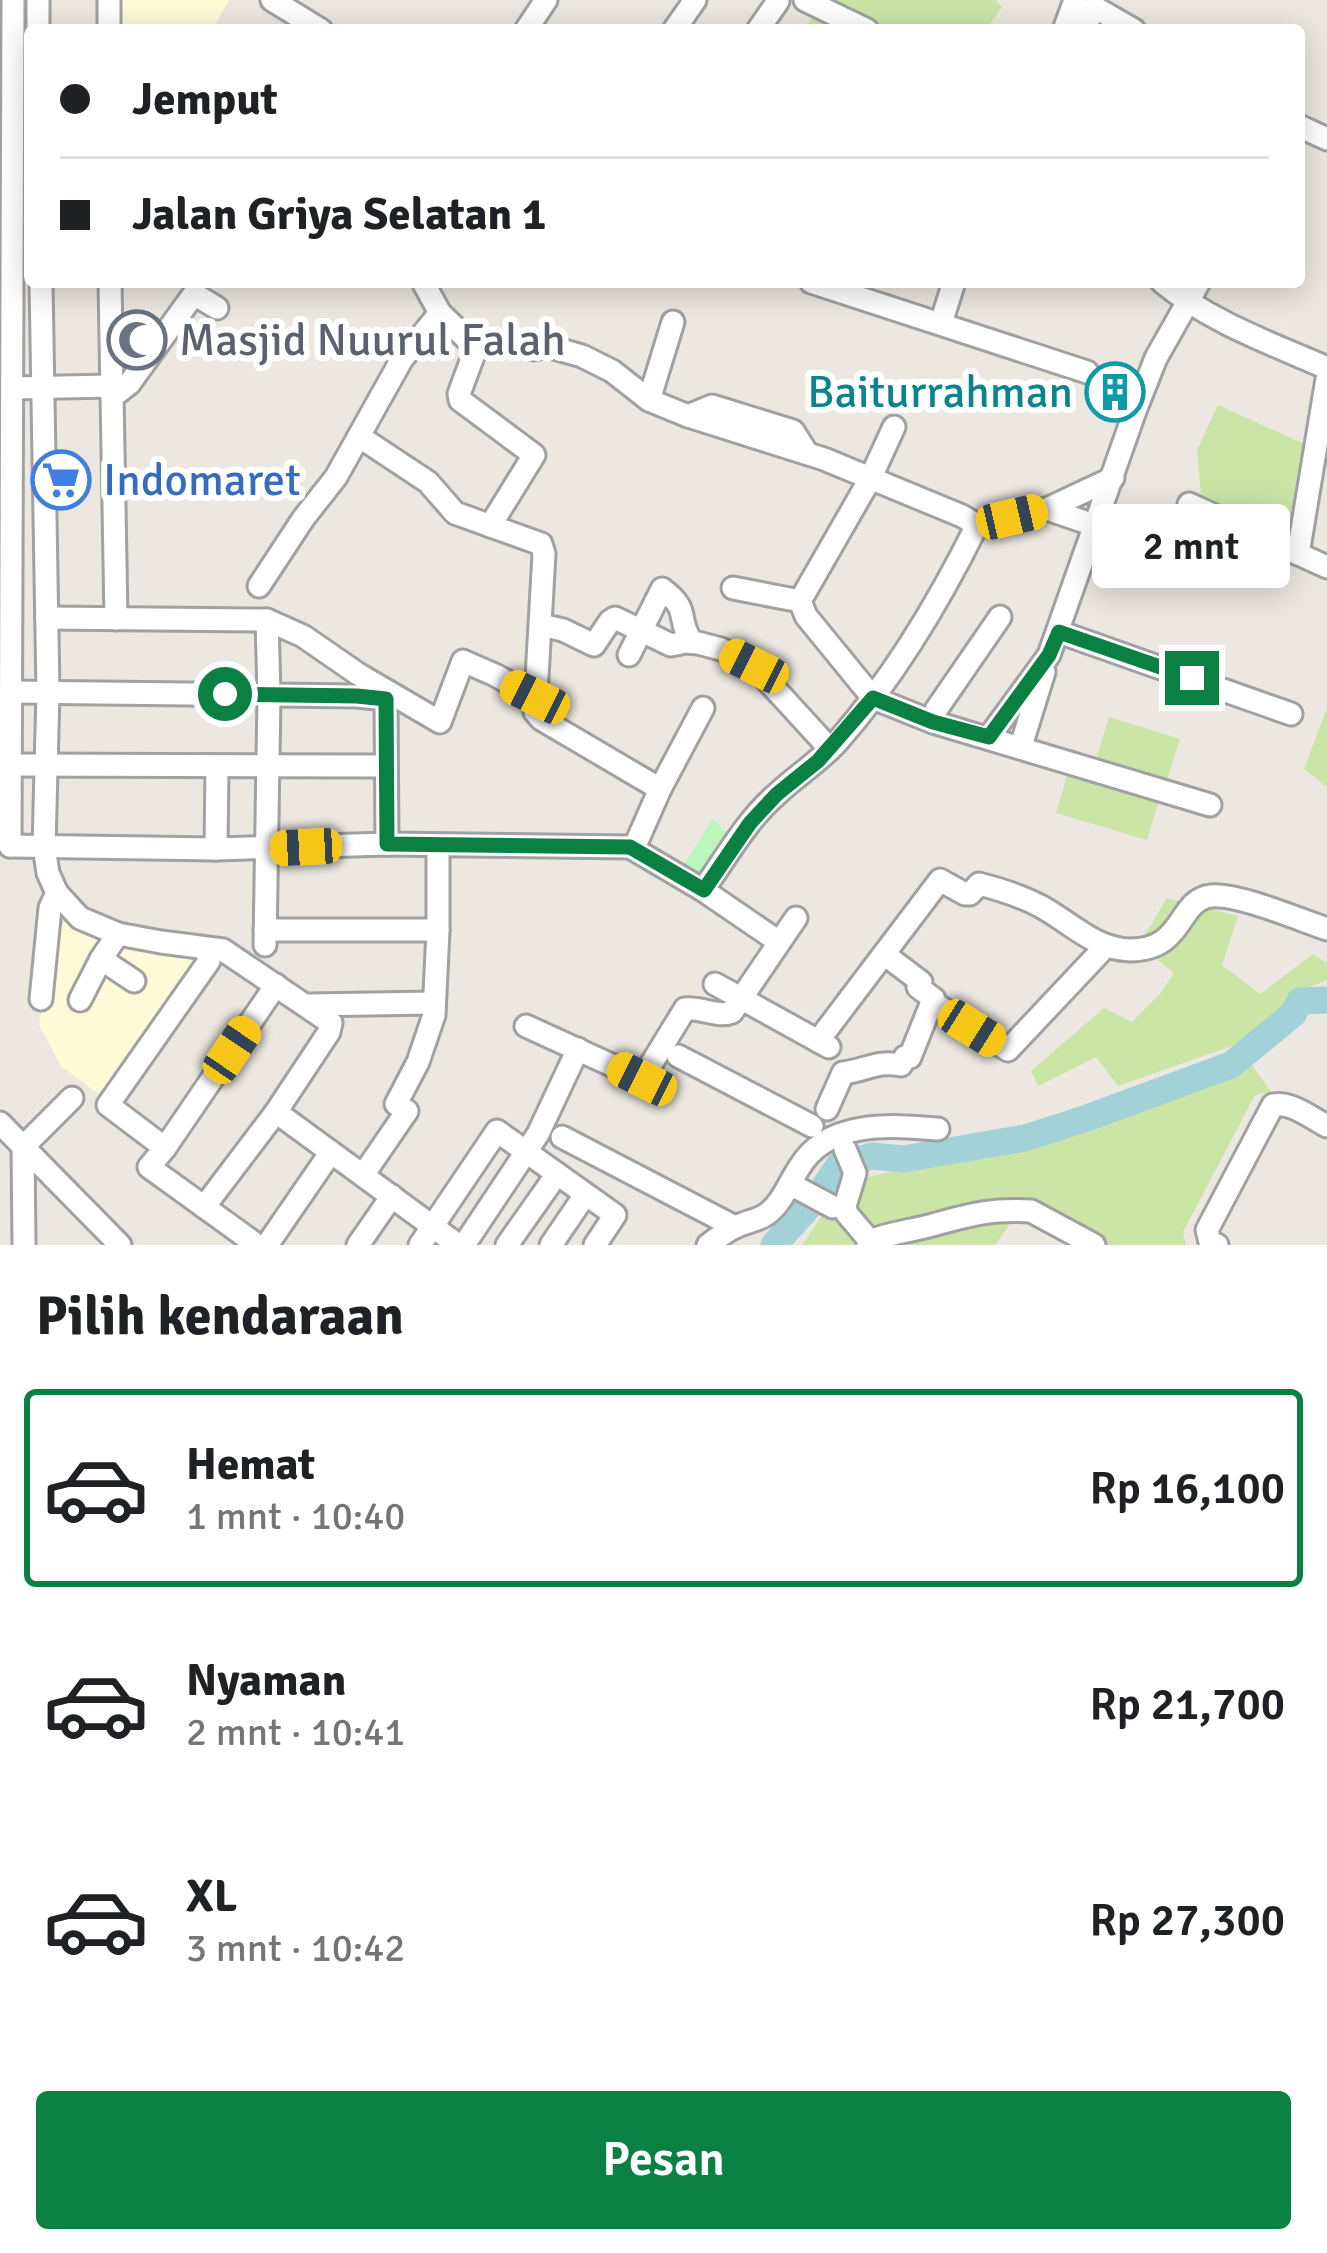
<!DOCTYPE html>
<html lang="id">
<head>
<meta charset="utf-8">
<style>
  :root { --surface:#fff; --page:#f6f6f6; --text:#202124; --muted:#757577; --line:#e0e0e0; --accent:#0b8043 }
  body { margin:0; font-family:Signika,sans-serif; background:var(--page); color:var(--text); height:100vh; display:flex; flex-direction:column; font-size:45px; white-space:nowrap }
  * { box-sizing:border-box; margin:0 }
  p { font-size:39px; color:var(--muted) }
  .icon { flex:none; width:66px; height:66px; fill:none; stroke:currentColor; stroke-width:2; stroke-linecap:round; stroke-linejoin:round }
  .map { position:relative; height:1245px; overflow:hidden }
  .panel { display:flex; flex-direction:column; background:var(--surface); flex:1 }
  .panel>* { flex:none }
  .top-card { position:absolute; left:24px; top:24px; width:1281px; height:264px; border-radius:12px; box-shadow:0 6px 30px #0003; display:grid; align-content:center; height:264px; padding:0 36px; background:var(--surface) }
  .end { position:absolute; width:54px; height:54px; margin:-27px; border:15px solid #0b8043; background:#fff; box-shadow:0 0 0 6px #fff }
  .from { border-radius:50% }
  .bubble { position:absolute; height:84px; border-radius:12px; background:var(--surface); box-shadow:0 6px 30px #0003; font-size:39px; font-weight:600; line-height:84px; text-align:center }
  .car { position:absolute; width:36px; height:72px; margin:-36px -18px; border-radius:15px; box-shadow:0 0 9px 3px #0007; background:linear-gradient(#f5c518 24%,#345 0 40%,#f5c518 0 76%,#345 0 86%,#f5c518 0) }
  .top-card b { display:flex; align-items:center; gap:42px; height:114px; font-size:45px }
  .top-card b+b { border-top:3px solid var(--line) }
  .top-card i { width:30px; height:30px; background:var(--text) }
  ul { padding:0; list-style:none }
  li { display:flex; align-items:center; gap:36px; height:198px; margin:0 24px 18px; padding:0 12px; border:6px solid transparent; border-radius:12px }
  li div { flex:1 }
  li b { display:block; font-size:45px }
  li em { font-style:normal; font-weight:600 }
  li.on { border-color:var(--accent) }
  li>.icon { width:108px; height:108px; stroke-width:1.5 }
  h2 { padding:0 36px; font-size:54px; line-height:144px }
  .primary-button { display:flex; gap:24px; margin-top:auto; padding:24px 36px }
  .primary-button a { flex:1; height:138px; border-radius:12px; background:var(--accent); color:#fff; font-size:48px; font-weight:600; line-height:138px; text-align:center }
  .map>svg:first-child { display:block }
</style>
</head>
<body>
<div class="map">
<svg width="1327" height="1245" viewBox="0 0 1327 1245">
  <rect width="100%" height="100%" fill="#ece7e0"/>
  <g fill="#fdfad8">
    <path d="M114,0H229L212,30H114Z"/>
    <path d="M68,918L197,951L201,959L101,1096L61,1066L39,1025L51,939Z"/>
  </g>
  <g fill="#cbe5a7">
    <path d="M822,0H996L1002,7L986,30H818L808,25Z"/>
    <path d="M1218,405L1304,444L1288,537L1201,494L1197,450Z"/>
    <path d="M1327,708V787L1304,769Z"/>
    <path d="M1109,717L1180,739L1167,780L1096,759Z"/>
    <path d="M1068,773L1159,800L1147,840L1056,813Z"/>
    <path d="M1167,898L1238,916L1222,965L1260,994L1313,954L1327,963V980L1299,991L1243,1042L1118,1086L1096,1057L1038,1086L1031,1071L1104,1008L1132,1022L1159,995L1174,973L1139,945Z"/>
    <path d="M1253,1066L1271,1092L1255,1095L1183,1232L1186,1245H1093L1024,1204L995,1245H802L844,1183L1053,1133Z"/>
  </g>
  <path fill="#bdf6bd" d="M712,819L734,839L705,882L684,865Z"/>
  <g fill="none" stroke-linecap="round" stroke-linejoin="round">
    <path stroke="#a2d1d8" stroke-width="27" d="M774,1245L819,1195L839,1165L872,1156L903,1159L1025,1138L1087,1118L1231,1065L1293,1014L1300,1001L1327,1000"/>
    <g stroke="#a1a1a1" stroke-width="27">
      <g id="minor">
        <path d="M38,0V30"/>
        <path d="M272,0L321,30"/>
        <path d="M805,0L867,30"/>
        <path d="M109,30V0"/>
        <path d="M526,30L546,0"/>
        <path d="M674,30L695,0"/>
        <path d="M758,30L778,1"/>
        <path d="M1064,30L1075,0"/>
        <path d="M1084,30L1094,7L1134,30"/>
        <path d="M1299,126L1327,139"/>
        <path d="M41,282L48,692L44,847L48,873L57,893L80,918L118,934L161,942L223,950L331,1023L329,1032L276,1112L204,1207"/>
        <path d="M110,282L116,619"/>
        <path d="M423,282L440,313L476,348L459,394L460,400L534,455L490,526"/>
        <path d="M811,282L1087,372"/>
        <path d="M1162,282C1210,322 1270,343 1327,368"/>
        <path d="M941,323L954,282"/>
        <path d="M522,346L533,349L547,346L582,356L612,371L649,400L688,416L824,459L962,516L977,525"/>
        <path d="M12,388L112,386"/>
        <path d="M112,397L129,384L194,294L217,308"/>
        <path d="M649,400L673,322"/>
        <path d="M688,416L712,406L793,431L807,453"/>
        <path d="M894,427L870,479L800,601L806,616L873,698L933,722L1210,805"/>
        <path d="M360,437L428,482L455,513L541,544L544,554L535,712L541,719L660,789"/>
        <path d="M1189,504L1327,567"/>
        <path d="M1047,509L1097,526"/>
        <path d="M1298,554L1327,379"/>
        <path d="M259,586L303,519L336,477L402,359L440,313"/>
        <path d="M733,588L800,601"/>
        <path d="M47,618L267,620L303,636L358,674L440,722L463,661L495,675L535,697"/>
        <path d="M541,625L563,630L594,645L610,621L615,618L671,645L685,642L698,643L721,649L754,666L830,749"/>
        <path d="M1059,632L1291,714"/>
        <path d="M629,655L662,589C691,610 676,617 691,641"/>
        <path d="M11,692L357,696L386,699L387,844"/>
        <path d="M933,722L936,710L1000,617"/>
        <path d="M989,737L1049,655L1135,411L1156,358L1199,282"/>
        <path d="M1021,746L1044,672"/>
        <path d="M11,765L386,766"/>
        <path d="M10,846L13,0"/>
        <path d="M10,846L216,849L387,844L630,847L703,890L779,942"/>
        <path d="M634,848L660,789L703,708"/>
        <path d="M216,849L217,766"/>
        <path d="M703,890C726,858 746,821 776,795C796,776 819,762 838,741C895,676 939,602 977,525L1047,509L1113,478"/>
        <path d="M265,930H438"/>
        <path d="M265,945L269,695L267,620"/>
        <path d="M884,954L921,982L918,987L934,999L932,1002L1008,1050L1106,946"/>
        <path d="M101,959L134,981"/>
        <path d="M715,984L829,1047"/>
        <path d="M41,999L50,908L57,893"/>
        <path d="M80,1000L101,959L118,934"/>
        <path d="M308,1005L434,1003"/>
        <path d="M526,1026L642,1079L685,1009C701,1007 718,1018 732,1012L796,918"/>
        <path d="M818,1041L940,880L965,894H970L979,884C999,889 1021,896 1040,906C1070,922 1094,949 1130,950C1185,950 1177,900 1211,896C1237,893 1300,920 1327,929"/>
        <path d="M678,1056L812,1126"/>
        <path d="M827,1109L843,1073C867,1070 877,1060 901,1065L905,1057H910L932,1002"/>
        <path d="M276,1112L458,1245"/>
        <path d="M0,1123L120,1245"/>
        <path d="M562,1137L735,1227"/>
        <path d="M165,1148L108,1105L209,961L206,949"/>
        <path d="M845,1149L855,1173L845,1206L847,1214L870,1241"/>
        <path d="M363,1175L407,1111L396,1104L418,1062L434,1015L438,930V846"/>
        <path d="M790,1184L833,1207"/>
        <path d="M24,1245L23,1147L72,1098"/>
        <path d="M257,1245L149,1167L165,1148L276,985"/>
        <path d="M267,1245L331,1152"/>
        <path d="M358,1245L392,1196"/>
        <path d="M420,1245L497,1131L615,1215L595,1245"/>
        <path d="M464,1245L538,1134L578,1049"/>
        <path d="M507,1245L557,1174"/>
        <path d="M551,1245L585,1195"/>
        <path d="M708,1245C719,1237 728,1229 740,1225C749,1221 759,1220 767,1214C782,1203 789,1183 799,1168C827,1120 890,1125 938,1129"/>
        <path d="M868,1245L870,1241C892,1232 913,1231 936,1224C973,1214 991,1209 1031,1211L1094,1245"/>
        <path d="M1217,1245L1210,1242L1207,1230L1273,1105C1290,1101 1311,1118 1327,1126"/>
      </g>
    </g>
    <use href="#minor" stroke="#fff" stroke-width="21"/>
  </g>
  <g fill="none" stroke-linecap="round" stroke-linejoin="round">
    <path stroke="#0b8043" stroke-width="15" d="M225,694L357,696L386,699L387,844L630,847L704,890L750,823L777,794L818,761L873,698L933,722L989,737L1049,655L1059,632L1192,678"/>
  </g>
  <defs>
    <g id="mosque-ring" transform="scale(3)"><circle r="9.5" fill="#fff" stroke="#6b7280" stroke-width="1.5"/><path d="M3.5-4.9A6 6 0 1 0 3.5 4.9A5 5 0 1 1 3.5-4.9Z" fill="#6b7280"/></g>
    <g id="building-ring" transform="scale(3)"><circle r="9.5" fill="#fff" stroke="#0f9aa8" stroke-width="1.5"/><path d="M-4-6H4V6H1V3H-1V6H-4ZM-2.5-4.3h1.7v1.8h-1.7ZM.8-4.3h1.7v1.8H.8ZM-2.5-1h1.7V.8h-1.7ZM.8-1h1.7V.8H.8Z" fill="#0f9aa8"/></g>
    <g id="supermarket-ring" transform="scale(3)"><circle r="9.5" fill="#fff" stroke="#3f7fe0" stroke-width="1.5"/><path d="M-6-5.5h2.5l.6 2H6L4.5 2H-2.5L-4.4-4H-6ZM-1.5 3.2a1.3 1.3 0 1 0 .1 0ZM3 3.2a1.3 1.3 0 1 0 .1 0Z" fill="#3f7fe0"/></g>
  </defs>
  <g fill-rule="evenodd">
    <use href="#mosque-ring" x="137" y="340"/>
    <use href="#building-ring" x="1115" y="392"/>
    <use href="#supermarket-ring" x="61" y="480"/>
  </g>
  <g text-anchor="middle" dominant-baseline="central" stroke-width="12" stroke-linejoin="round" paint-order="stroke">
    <g font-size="45" fill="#5b616d" stroke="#fff" text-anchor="start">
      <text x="179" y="340">Masjid Nuurul Falah</text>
    </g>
    <g font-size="45" fill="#0d838f" stroke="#fff" text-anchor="end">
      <text x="1073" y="392">Baiturrahman</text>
    </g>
    <g font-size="45" fill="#366cbe" stroke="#fff" text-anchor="start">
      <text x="103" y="480">Indomaret</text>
    </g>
  </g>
</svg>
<i class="end from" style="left:225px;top:694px"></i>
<i class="end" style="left:1192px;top:678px"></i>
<div class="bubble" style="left:1092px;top:504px;width:198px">2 mnt</div>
<i class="car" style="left:1012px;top:517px;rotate:77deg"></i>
<i class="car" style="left:754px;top:666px;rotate:297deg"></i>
<i class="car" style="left:535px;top:697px;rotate:296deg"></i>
<i class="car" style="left:306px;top:847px;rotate:267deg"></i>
<i class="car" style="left:972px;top:1028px;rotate:122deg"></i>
<i class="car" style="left:232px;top:1050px;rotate:34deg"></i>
<i class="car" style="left:642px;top:1079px;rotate:296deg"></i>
<div class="top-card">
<b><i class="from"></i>Jemput</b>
<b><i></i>Jalan Griya Selatan 1</b>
</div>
</div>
<section class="panel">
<h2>Pilih kendaraan</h2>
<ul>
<li class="on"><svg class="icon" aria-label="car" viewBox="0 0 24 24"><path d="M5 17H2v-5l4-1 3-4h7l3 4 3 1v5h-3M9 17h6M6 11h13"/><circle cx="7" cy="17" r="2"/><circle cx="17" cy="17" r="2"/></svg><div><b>Hemat</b><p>1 mnt · 10:40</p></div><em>Rp 16,100</em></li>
<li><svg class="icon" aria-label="car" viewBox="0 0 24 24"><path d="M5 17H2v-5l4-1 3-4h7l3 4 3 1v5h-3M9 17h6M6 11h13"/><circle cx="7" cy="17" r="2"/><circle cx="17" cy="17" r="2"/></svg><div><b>Nyaman</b><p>2 mnt · 10:41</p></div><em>Rp 21,700</em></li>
<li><svg class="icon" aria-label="car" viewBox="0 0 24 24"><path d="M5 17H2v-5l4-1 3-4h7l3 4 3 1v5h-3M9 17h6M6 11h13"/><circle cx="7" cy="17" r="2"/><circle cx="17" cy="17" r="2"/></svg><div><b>XL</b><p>3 mnt · 10:42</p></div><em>Rp 27,300</em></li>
</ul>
<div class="primary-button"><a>Pesan</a></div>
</section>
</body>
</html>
